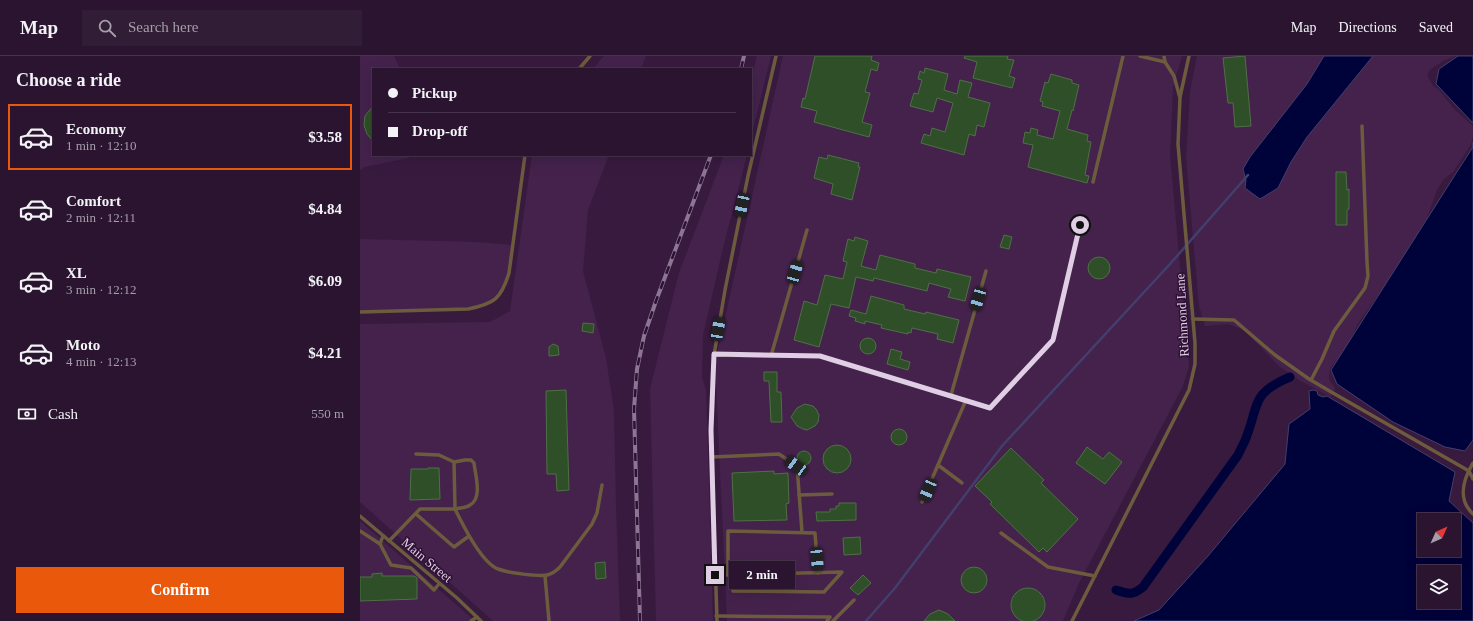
<!DOCTYPE html>
<html lang="en">
<head>
<meta charset="utf-8">
<style>
  :root { --surface:#2a142f; --page:#321d37; --text:#f1f3f6; --muted:#a59eaa; --line:#46334b; --accent:#ea580c }
  body { margin:0; font-family:"Times New Roman",serif; background:var(--page); color:var(--text); height:100vh; display:flex; flex-direction:column; font-size:15px; white-space:nowrap }
  * { box-sizing:border-box; margin:0 }
  p { font-size:13px; color:var(--muted) }
  .icon { flex:none; width:22px; height:22px; fill:none; stroke:currentColor; stroke-width:2; stroke-linecap:round; stroke-linejoin:round }
  .map { position:relative; flex:1; overflow:hidden }
  .drawer { display:flex; flex-direction:column; background:var(--surface); width:360px }
  .drawer>* { flex:none }
  .banner { position:absolute; left:12px; top:12px; width:380px; height:88px; border-radius:0px; box-shadow:0 4px 16px #0002,0 0 0 1px var(--line); display:grid; align-content:center; height:88px; padding:0 16px; background:var(--surface) }
  .needle { width:26px; rotate:45deg }
  .buttons { position:absolute; left:1057px; top:457px; display:grid; gap:8px }
  .buttons a { display:grid; place-items:center; width:44px; height:44px; border-radius:0px; background:var(--surface); box-shadow:0 4px 16px #0002,0 0 0 1px var(--line); font-size:20px }
  .end { position:absolute; width:18px; height:18px; margin:-9px; border:5px solid #e0cee5; background:#111; box-shadow:0 0 0 2px #111 }
  .from { border-radius:50% }
  .bubble { position:absolute; height:28px; border-radius:0px; background:var(--surface); box-shadow:0 4px 16px #0002,0 0 0 1px var(--line); font-size:13px; font-weight:700; line-height:28px; text-align:center }
  .car { position:absolute; width:12px; height:24px; margin:-12px -6px; border-radius:5px; box-shadow:0 0 3px 1px #0007; background:linear-gradient(#222 24%,#8ab4d8 0 40%,#222 0 76%,#8ab4d8 0 86%,#222 0) }
  .banner b { display:flex; align-items:center; gap:14px; height:38px; font-size:15px }
  .banner b+b { border-top:1px solid var(--line) }
  .banner i { width:10px; height:10px; background:var(--text) }
  ul { padding:0; list-style:none }
  li { display:flex; align-items:center; gap:12px; height:66px; margin:0 8px 6px; padding:0 8px; border:2px solid transparent; border-radius:0px }
  li div { flex:1 }
  li b { display:block; font-size:15px }
  li em { font-style:normal; font-weight:700 }
  li.selected { border-color:var(--accent) }
  li>.icon { width:36px; height:36px; stroke-width:1.5 }
  h2 { padding:0 16px; font-size:18px; line-height:48px }
  .pay { display:flex; align-items:center; gap:10px; height:44px; padding:0 16px; font-size:15px }
  .pay p { margin-inline-start:auto }
  .button { display:flex; gap:8px; margin-top:auto; padding:8px 16px }
  .button a { flex:1; height:46px; border-radius:0px; background:var(--accent); color:#fff; font-size:16px; font-weight:700; line-height:46px; text-align:center }
  header { display:flex; align-items:center; gap:24px; box-sizing:border-box; height:56px; padding:0 20px; background:var(--surface); border-bottom:1px solid var(--line) }
  header strong { font-size:19px }
  nav { display:flex; gap:22px; margin-inline-start:auto; font-size:14px }
  .search { width:280px; height:36px; background:var(--page); display:flex; align-items:center; gap:10px; box-sizing:border-box; padding:0 14px; border-radius:0px; color:var(--muted); font-size:15px }
  main { display:flex; flex:1; min-height:0 }
  .map>svg:first-child { display:block }
</style>
</head>
<body>
<header>
<strong>Map</strong>
<div class="search"><svg class="icon" aria-label="search" viewBox="0 0 24 24"><circle cx="10" cy="10" r="6"/><path d="M15 15l6 6"/></svg>Search here</div>
<nav><a>Map</a><a>Directions</a><a>Saved</a></nav>
</header>
<main>
<section class="drawer">
<h2>Choose a ride</h2>
<ul>
<li class="selected"><svg class="icon" aria-label="car" viewBox="0 0 24 24"><path d="M5 17H2v-5l4-1 3-4h7l3 4 3 1v5h-3M9 17h6M6 11h13"/><circle cx="7" cy="17" r="2"/><circle cx="17" cy="17" r="2"/></svg><div><b>Economy</b><p>1 min · 12:10</p></div><em>$3.58</em></li>
<li><svg class="icon" aria-label="car" viewBox="0 0 24 24"><path d="M5 17H2v-5l4-1 3-4h7l3 4 3 1v5h-3M9 17h6M6 11h13"/><circle cx="7" cy="17" r="2"/><circle cx="17" cy="17" r="2"/></svg><div><b>Comfort</b><p>2 min · 12:11</p></div><em>$4.84</em></li>
<li><svg class="icon" aria-label="car" viewBox="0 0 24 24"><path d="M5 17H2v-5l4-1 3-4h7l3 4 3 1v5h-3M9 17h6M6 11h13"/><circle cx="7" cy="17" r="2"/><circle cx="17" cy="17" r="2"/></svg><div><b>XL</b><p>3 min · 12:12</p></div><em>$6.09</em></li>
<li><svg class="icon" aria-label="car" viewBox="0 0 24 24"><path d="M5 17H2v-5l4-1 3-4h7l3 4 3 1v5h-3M9 17h6M6 11h13"/><circle cx="7" cy="17" r="2"/><circle cx="17" cy="17" r="2"/></svg><div><b>Moto</b><p>4 min · 12:13</p></div><em>$4.21</em></li>
</ul>
<div class="pay"><svg class="icon" aria-label="cash" viewBox="0 0 24 24"><path d="M3 7h18v10H3z"/><circle cx="12" cy="12" r="2"/></svg>Cash<p>550 m</p></div>
<div class="button"><a>Confirm</a></div>
</section>
<div class="map">
<svg width="1113" height="565" viewBox="0 0 1113 565">
  <rect width="100%" height="100%" fill="#381a3f"/>
  <g fill="#44224c">
    <path d="M0,0H34L40,13H13V99H50L49,102L4,111L0,114Z"/>
    <path d="M244,0H286L281,13H233Z"/>
    <path d="M397,0H411L391,82V23Z"/>
    <path d="M423,0H822L813,31L810,99L829,310L823,330L719,527L703,565H367L355,307Z"/>
    <path d="M837,0H1096L1083,5L1070,14L1067,19L1073,30L1079,34L1094,53L1113,70V81L1110,90L1093,116L1083,124L1077,134L1067,162L1041,206L997,269L992,281L980,300L970,312L969,323L975,332L971,341L939,324L919,310L884,274L868,268L845,270L839,250L826,101L830,36Z"/>
    <path d="M172,99H249L228,154L223,215L246,302L254,355L256,450L260,565H133L0,446V268L130,266L150,255Z"/>
    <path d="M364,99H387L363,192L343,279L342,322L346,334L353,565H296L290,333L319,217Z"/>
    <path d="M0,183L115,186L152,189L149,217L144,232L134,245L108,253L0,256Z"/>
    <path d="M0,465L115,565H0Z"/>
  </g>
  <g fill="#00023a" stroke="#433f6d" fill-rule="evenodd">
    <path d="M964,0H1013L947,81L931,106L918,132L900,143L885,132L886,124L883,113L890,101L947,28Z"/>
    <path d="M1098,0H1113V67L1076,28L1079,13Z"/>
    <path d="M1113,86V384L1105,395L1085,391L1033,366L977,328L971,314L1102,108L1113,91Z"/>
    <path d="M953,334L957,335L958,339L963,341L967,340L1095,416L1089,445L1113,467V565H774L799,554L848,500L925,408L929,368L950,353L949,335ZM1064,464H1094V494H1064ZM1064,516H1094V546H1064Z"/>
  </g>
  <g fill="none" stroke-linecap="round" stroke-linejoin="round">
    <path stroke="#433f6d" stroke-width="2.5" d="M506,565L535,532L642,390L810,208L888,119"/>
    <path stroke="#00023a" stroke-width="9" d="M756,534C769,538 772,540 783,531L878,399C880,394 884,388 886,382C899,349 891,337 930,321"/>
  </g>
  <g fill="#2e4f27" stroke="#4f7047">
    <path d="M455,0H512L511,4L519,7L517,15L511,13L505,36L510,37L502,66L512,69L509,81L454,66L457,55L441,51L443,42L445,43Z"/>
    <path d="M605,0H648L647,3L654,4L649,20L655,22L652,32L613,22L617,6L604,2Z"/>
    <path d="M885,0L891,70L875,71L873,47H868L863,2Z"/>
    <path d="M565,12L588,18L584,34L597,38L600,24L612,27L608,41L630,47L624,71L617,69L615,80L609,78L604,99L561,87L564,78L570,80L572,72L585,76L593,47L577,42L573,56L550,50L554,37L558,38L562,24L558,23L560,15L564,17Z"/>
    <path d="M691,18L712,24V27L719,29L713,55L712,54L707,73L728,79L727,85L731,86L725,119L729,120L727,127L668,111L673,89L663,87L665,76L670,77L671,72L678,74L677,79L693,83L700,55L682,50L683,46L680,45L685,26L688,27Z"/>
    <path d="M13,50V85L7,78L4,69L5,60Z"/>
    <path d="M468,99L499,107L498,111H500L492,144L471,138L473,128L454,122L459,101L467,103Z"/>
    <path d="M976,116H986L987,134L989,133V153L987,154V169H976Z"/>
    <path d="M644,179L652,181L649,193L640,191Z"/>
    <path d="M495,181L508,185L501,210L516,214L520,199L555,208V212L576,217L577,213L611,221L605,245L588,241L591,233L569,227L567,235L514,222L513,225L496,221L489,252L471,248L459,291L434,284L444,245L457,249L465,219L483,223L487,206L483,205L488,183L494,185Z"/>
    <circle cx="739" cy="212" r="11"/>
    <path d="M511,240L544,249V253L565,258L566,256L599,264L593,287L577,283L578,278L552,272L551,277L548,276V278L521,272L522,269L505,265V268L495,265L496,262L489,260L491,254L506,258Z"/>
    <path d="M223,267L234,268L233,277L222,275Z"/>
    <circle cx="508" cy="290" r="8"/>
    <path d="M193,288L198,290L199,299L189,300V291Z"/>
    <path d="M531,293L542,296L540,303L550,306L548,314L527,308Z"/>
    <path d="M404,316H417V336H421L422,366H411L409,325H404Z"/>
    <path d="M206,334L209,434L197,435L196,418H187L186,335Z"/>
    <path d="M445,348L453,350L456,353L459,359L458,366L455,370L447,374L443,373L437,370L431,361L437,352Z"/>
    <circle cx="539" cy="381" r="8"/>
    <circle cx="477" cy="403" r="14"/>
    <path d="M727,391L743,403L749,396L762,406L745,428L716,407Z"/>
    <path d="M651,392L684,424L681,427L718,463L687,496L683,492L679,496L630,448L632,446L615,430Z"/>
    <circle cx="444" cy="402" r="7"/>
    <path d="M68,412H79L80,443L50,444L51,413H68Z"/>
    <path d="M414,415V418L428,417L429,447L426,448L427,464L374,465L372,417Z"/>
    <path d="M479,447H496V464L457,465L456,456H470V453H476V450H479Z"/>
    <path d="M500,481L501,498L484,499L483,482Z"/>
    <path d="M245,506L246,522L236,523L235,507Z"/>
    <circle cx="614" cy="524" r="13"/>
    <path d="M22,517V520H54L57,522V543L0,545V521H12V518Z"/>
    <path d="M503,519L511,527L498,539L490,532Z"/>
    <circle cx="668" cy="549" r="17"/>
    <path d="M579,554L588,558L595,565H564L570,558Z"/>
  </g>
  <g fill="none" stroke-linecap="round" stroke-linejoin="round">
    <g stroke="#6d5b3e" stroke-width="3.5">
      <path d="M780,0L805,6"/>
      <path d="M219,13L230,0"/>
      <path d="M820,41L829,0"/>
      <path d="M733,126L763,0"/>
      <path d="M0,256L108,253C134,248 141,243 149,217L165,99"/>
      <path d="M833,263L874,264L915,299L949,323L973,337L1109,415L1113,423"/>
      <path d="M354,299L411,300L447,174"/>
      <path d="M411,300H460L629,352L693,284L720,169"/>
      <path d="M951,324L962,303L974,275L1005,232L1008,220L1007,206L1002,70"/>
      <path d="M591,339L626,215"/>
      <path d="M56,398L79,399L94,406L105,404H111L114,407C115,418 123,442 110,449C106,452 100,452 95,453C103,469 121,506 138,513C149,517 160,518 172,519C184,520 190,521 200,511L232,468L237,457L242,429"/>
      <path d="M352,401L419,398L437,410L442,476"/>
      <path d="M1113,407C1103,424 1097,443 1113,458"/>
      <path d="M578,409L602,427"/>
      <path d="M439,439L472,438"/>
      <path d="M562,446L606,344"/>
      <path d="M56,458L94,491L109,480"/>
      <path d="M0,460L97,542L121,565"/>
      <path d="M0,475L20,488L23,480"/>
      <path d="M641,477L688,511L735,520"/>
      <path d="M29,485L60,453H95L94,406"/>
      <path d="M20,488L31,509L51,512L74,534L79,528"/>
      <path d="M355,519L482,516L464,536L373,535V519"/>
      <path d="M368,519V475L455,477L458,517"/>
      <path d="M185,520L189,565"/>
      <path d="M356,560L470,561L467,565"/>
      <path d="M111,565L117,561"/>
      <path d="M357,565L351,374L354,299L365,234L388,120L416,0"/>
      <path d="M473,565L494,544"/>
      <path d="M712,565L829,334L835,308V287L818,88L820,42L814,20L805,6L804,0"/>
    </g>
    <g stroke="#8d7693" stroke-width="4">
      <g id="rail">
        <path d="M381,13L384,0"/>
        <path d="M280,565L274,353L277,313L284,280L296,245L351,99"/>
      </g>
    </g>
    <use href="#rail" stroke="#2e1034" stroke-width="2.5" stroke-dasharray="8" stroke-linecap="butt"/>
  </g>
  <g fill="none" stroke-linecap="round" stroke-linejoin="round">
    <path stroke="#e0cee5" stroke-width="5" d="M355,519L351,374L354,298L460,300L630,352L693,284L720,169"/>
  </g>
  <g text-anchor="middle" dominant-baseline="central" stroke-width="3" stroke-linejoin="round" paint-order="stroke">
    <g font-size="13" fill="#e0cee5" stroke="#2e1034">
      <text transform="translate(822 259) rotate(-93)">Richmond Lane</text>
      <text transform="translate(67 504) rotate(40)">Main Street</text>
    </g>
  </g>
</svg>
<div class="buttons">
<a><svg class="needle" viewBox="-14 -14 28 28"><path d="M0-13l5 13h-10z" fill="#e53935"/><path d="M0 13l5-13h-10z" fill="#a59eaa"/></svg></a>
<a><svg class="icon" aria-label="layers" viewBox="0 0 24 24"><path d="M12 4l9 5-9 5-9-5zM3 14l9 5 9-5"/></svg></a>
</div>
<i class="end from" style="left:720px;top:169px"></i>
<i class="end" style="left:355px;top:519px"></i>
<div class="bubble" style="left:369px;top:505px;width:66px">2 min</div>
<i class="car" style="left:382px;top:149px;rotate:192deg"></i>
<i class="car" style="left:435px;top:216px;rotate:16deg"></i>
<i class="car" style="left:618px;top:243px;rotate:196deg"></i>
<i class="car" style="left:358px;top:273px;rotate:10deg"></i>
<i class="car" style="left:436px;top:410px;rotate:306deg"></i>
<i class="car" style="left:568px;top:434px;rotate:203deg"></i>
<i class="car" style="left:457px;top:503px;rotate:175deg"></i>
<div class="banner">
<b><i class="from"></i>Pickup</b>
<b><i></i>Drop-off</b>
</div>
</div>
</main>
</body>
</html>
